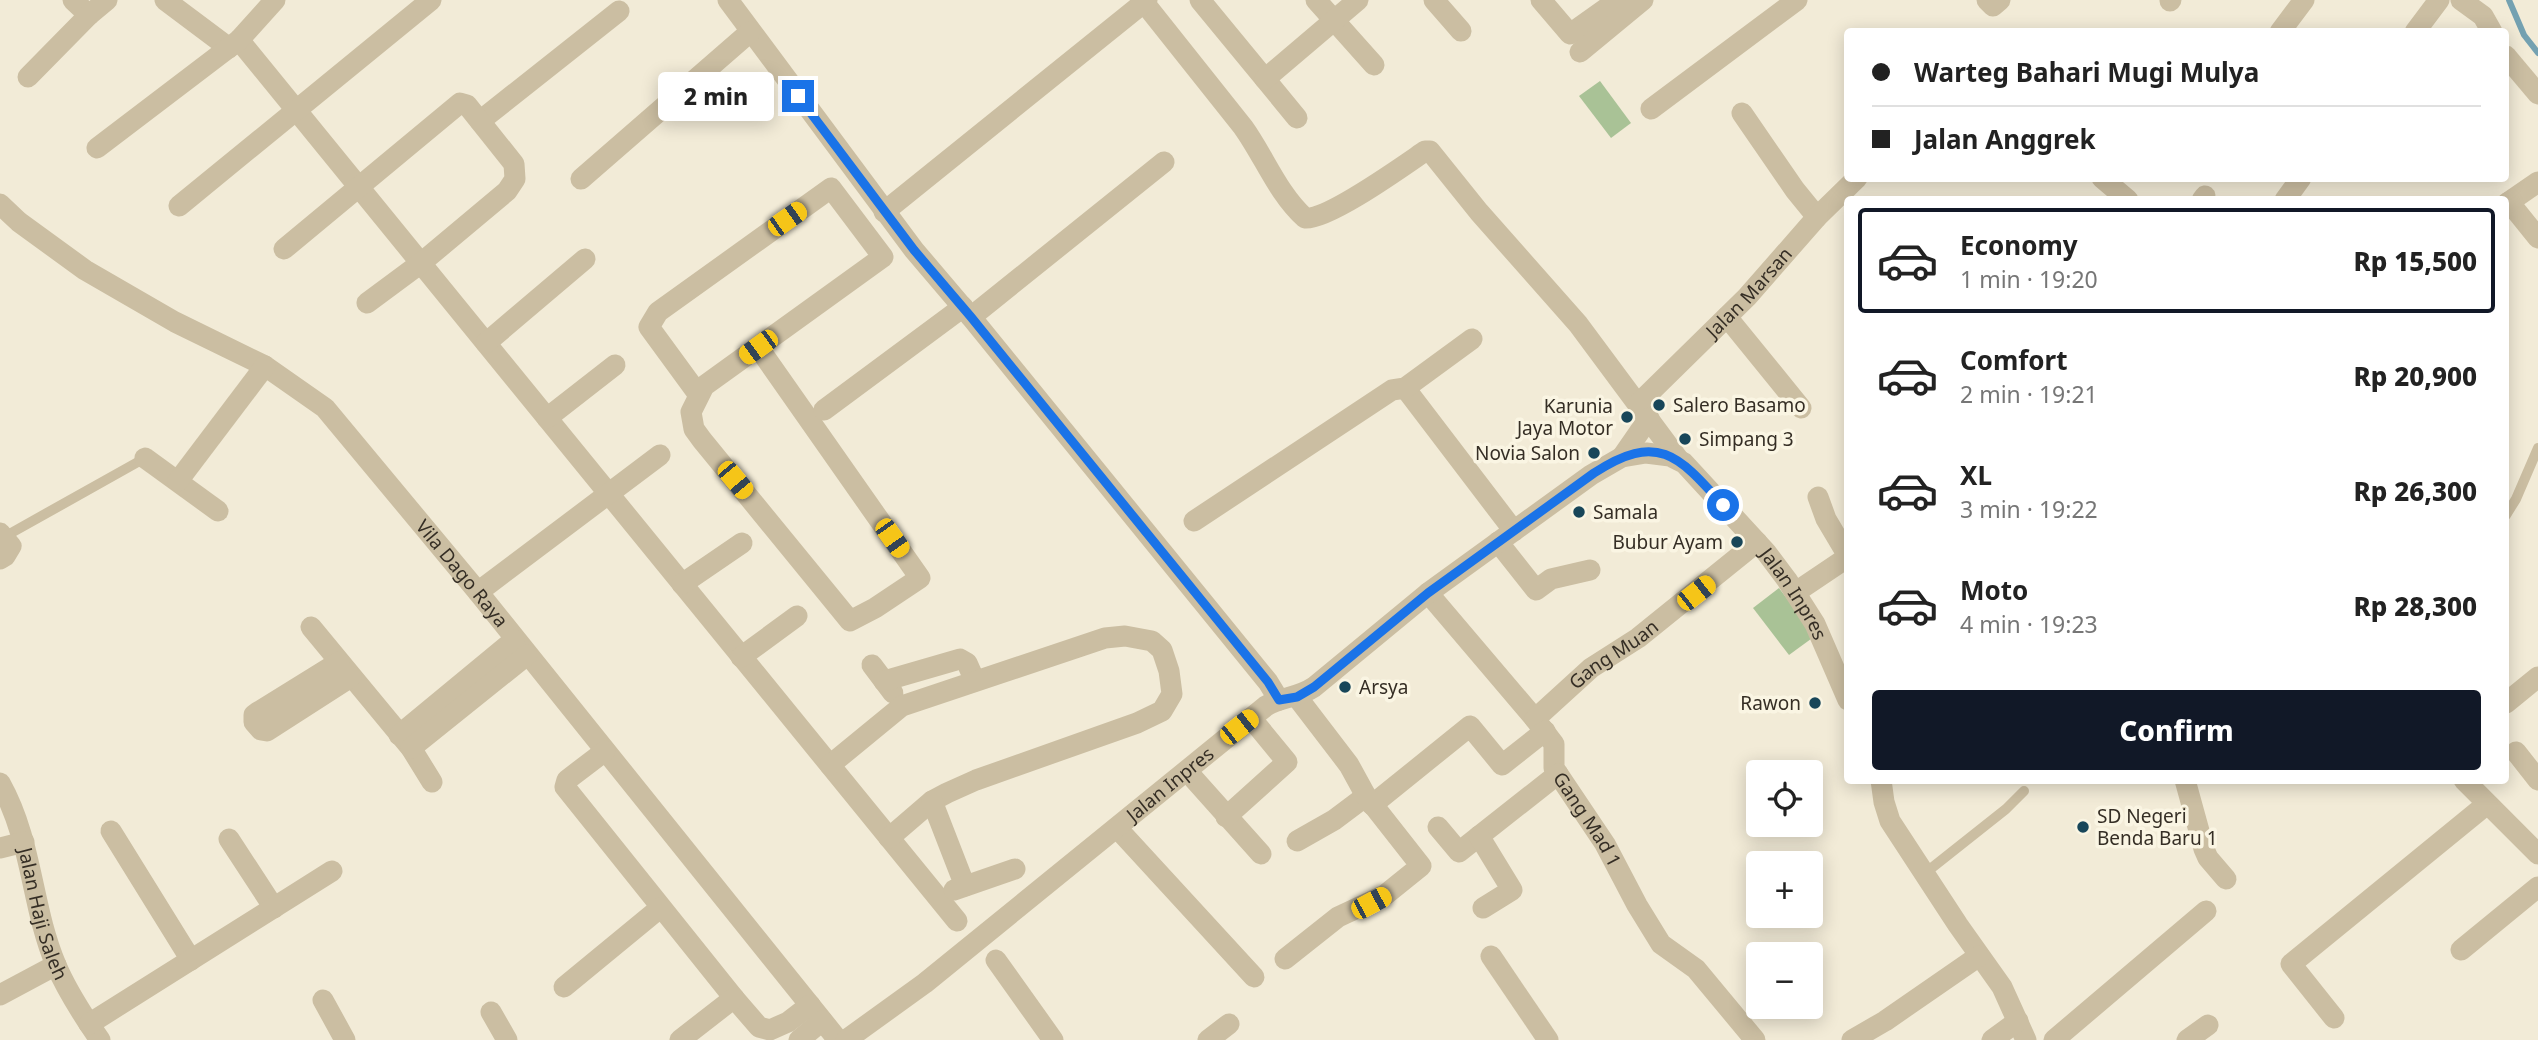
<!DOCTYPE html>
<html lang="en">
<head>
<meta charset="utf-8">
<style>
  :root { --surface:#fff; --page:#f2f2f2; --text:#222; --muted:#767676; --line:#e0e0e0; --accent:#111827 }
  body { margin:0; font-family:"Noto Sans",sans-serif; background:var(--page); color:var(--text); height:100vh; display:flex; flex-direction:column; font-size:26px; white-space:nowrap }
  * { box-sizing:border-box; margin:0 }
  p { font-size:23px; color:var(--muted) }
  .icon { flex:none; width:38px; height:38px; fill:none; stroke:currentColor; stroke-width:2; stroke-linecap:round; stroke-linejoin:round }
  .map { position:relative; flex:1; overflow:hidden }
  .details { position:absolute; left:1844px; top:196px; width:665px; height:588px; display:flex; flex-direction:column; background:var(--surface); border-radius:7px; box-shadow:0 4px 18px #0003 }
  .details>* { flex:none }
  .top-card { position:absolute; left:1844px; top:28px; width:665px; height:154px; border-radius:7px; box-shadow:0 4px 18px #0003; display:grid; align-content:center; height:154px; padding:0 28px; background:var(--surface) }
  .fabs { position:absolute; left:1746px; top:760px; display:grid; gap:14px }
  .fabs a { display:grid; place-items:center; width:77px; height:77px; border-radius:7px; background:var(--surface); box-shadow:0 4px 18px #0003; font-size:35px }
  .end { position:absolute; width:32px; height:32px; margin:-16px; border:9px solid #1a73e8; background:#fff; box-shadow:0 0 0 4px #fff }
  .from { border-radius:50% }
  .bubble { position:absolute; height:49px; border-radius:7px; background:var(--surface); box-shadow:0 4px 18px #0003; font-size:23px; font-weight:800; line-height:49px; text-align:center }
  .car { position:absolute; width:21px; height:42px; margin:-21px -10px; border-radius:9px; box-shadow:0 0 5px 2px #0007; background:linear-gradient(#f5c518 24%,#345 0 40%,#f5c518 0 76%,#345 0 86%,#f5c518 0) }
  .top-card b { display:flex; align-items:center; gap:24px; height:66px; font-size:26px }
  .top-card b+b { border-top:2px solid var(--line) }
  .top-card i { width:18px; height:18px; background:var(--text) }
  ul { padding:12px 0 0; list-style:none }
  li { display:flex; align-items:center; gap:21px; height:105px; margin:0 14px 10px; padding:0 14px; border:4px solid transparent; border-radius:7px }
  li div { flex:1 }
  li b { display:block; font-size:26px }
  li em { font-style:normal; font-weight:800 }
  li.on { border-color:var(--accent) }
  li>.icon { width:63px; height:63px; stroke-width:1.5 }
  .cta { display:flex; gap:14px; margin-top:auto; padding:14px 28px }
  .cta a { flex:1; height:80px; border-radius:7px; background:var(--accent); color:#fff; font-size:28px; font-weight:800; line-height:80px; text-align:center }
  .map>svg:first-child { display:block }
</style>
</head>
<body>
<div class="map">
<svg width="2538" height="1040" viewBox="0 0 2538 1040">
  <rect width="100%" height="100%" fill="#f2ebd7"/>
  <g fill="#a9c296">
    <path d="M1600,81L1631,123L1611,138L1579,96Z"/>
    <path d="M1779,588L1815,636L1789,655L1753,608Z"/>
  </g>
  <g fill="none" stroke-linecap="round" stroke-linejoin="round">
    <path stroke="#74a1b1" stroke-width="6" d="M2509,0L2524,35L2538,53"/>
    <g stroke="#cbbea2" stroke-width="10">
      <path d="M2506,515L2516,499L2538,448"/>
      <path d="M4,537L145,458"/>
      <path d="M1924,874L2006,809L2024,791"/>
    </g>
    <g stroke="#cbbea2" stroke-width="21">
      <path d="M73,0L89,15"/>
      <path d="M165,0L229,48"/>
      <path d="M728,0L914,250L971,317L1268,682L1279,700"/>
      <path d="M1142,0L1243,127C1264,156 1278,194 1305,218C1328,220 1403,166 1425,151H1430L1479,212L1578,324L1679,460"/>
      <path d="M1200,0L1297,118"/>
      <path d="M1316,0L1374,65"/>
      <path d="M1434,0L1461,31"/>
      <path d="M1541,0L1570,34L1618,0"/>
      <path d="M1987,0L1993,6L2000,0"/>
      <path d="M2461,0L2483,16L2492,32"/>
      <path d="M2170,1L2171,0"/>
      <path d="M2280,32L2304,0"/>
      <path d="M2415,32L2439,0"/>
      <path d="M239,40L957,921"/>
      <path d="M1580,52L1643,0"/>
      <path d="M2506,56L2538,94"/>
      <path d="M28,77L89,15L107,0"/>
      <path d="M1265,79L1358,0"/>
      <path d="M1651,109L1797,0"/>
      <path d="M1742,113L1795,190L1817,217"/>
      <path d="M480,121L619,11"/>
      <path d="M97,148L239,40L275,0"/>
      <path d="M2102,178L2128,200"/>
      <path d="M581,179L750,32"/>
      <path d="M2202,200L2205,196"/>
      <path d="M2285,200L2301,178"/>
      <path d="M2509,202L2538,238"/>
      <path id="s1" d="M0,204L19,222L85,270L175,322L265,366L325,408L478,592L838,1040"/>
      <path d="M2506,204L2538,182"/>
      <path d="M179,206L431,0"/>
      <path d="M884,212L1147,0"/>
      <path d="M284,249L460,103L467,105L514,164L515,179L507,191L421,263L367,303"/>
      <path d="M971,317L1164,162"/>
      <path d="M1727,317L1801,408"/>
      <path d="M486,343L585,259"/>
      <path d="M1405,388L1514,531"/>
      <path d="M698,394L649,327L658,312L831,188L883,257L704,386L691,412L694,429L702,440L850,621L875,608L920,578L758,347"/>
      <path id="s2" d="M1639,403L1747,297L1817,217L1857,178"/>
      <path d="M824,410L963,307"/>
      <path d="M547,418L615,365"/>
      <path d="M1622,457L1649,418"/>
      <path d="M145,458L218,511"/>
      <path d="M178,481L265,366"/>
      <path d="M1818,497L1826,519L1848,556"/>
      <path d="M1194,521L1392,390L1405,388L1472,339"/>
      <path d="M0,533L11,546L5,556L0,559"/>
      <path d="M1498,542L1536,590L1551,579L1590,570"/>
      <path d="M682,584L742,543"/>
      <path d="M478,592L660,455"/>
      <path d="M1796,592L1848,557"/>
      <path id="s3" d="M1428,593L1535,719L1554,744V768L1605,844L1637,905L1661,944L1696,969L1755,1040"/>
      <path d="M311,627L411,748L432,782"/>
      <path d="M741,657L797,616"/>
      <path d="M339,662L258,712L254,715V722L261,730L267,731L351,677"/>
      <path d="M872,665L893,693"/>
      <path d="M884,681L960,659L967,663L975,681"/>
      <path d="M2506,703L2538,677"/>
      <path id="s4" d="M1535,719L1591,668L1638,638L1757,542"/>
      <path d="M399,735L514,640"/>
      <path d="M411,748L527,655"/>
      <path d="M605,751L567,780L565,787L734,998L759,1027L770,1030L788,1022L810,1005"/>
      <path d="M2516,752L2538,780"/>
      <path d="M830,765L902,706L1105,638L1125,636L1152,641L1162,650L1169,671L1172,694L1162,711L1137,723L976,780L947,793L932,801L889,838"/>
      <path d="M1194,779L1261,854"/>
      <path d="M1881,780L1884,802L1890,821L1958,925L2002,987L2026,1040"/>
      <path d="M2185,780L2204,849L2208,858L2226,879"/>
      <path d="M2464,780L2538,854"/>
      <path id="s5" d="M0,783C33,842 31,906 56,965C67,991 84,1017 100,1040"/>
      <path d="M932,801L965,886"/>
      <path d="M1372,805L1470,726L1502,765L1545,731"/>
      <path d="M1226,817L1287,762L1251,718"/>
      <path d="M1438,827L1459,852L1558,774"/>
      <path d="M1118,829L1254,977"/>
      <path d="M111,831L191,960"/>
      <path d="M1479,836L1512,890L1483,908"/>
      <path d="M229,839L274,908"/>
      <path d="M1297,841L1334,820L1366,796"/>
      <path d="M0,848L24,842"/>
      <path d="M954,890L1015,869"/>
      <path d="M2461,950L2538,887"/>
      <path d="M1491,956L1548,1040"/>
      <path d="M1285,959L1338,917L1385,895L1421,866L1366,796L1349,765L1297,697"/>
      <path d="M996,960L1053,1040"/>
      <path d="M564,987L660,908"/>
      <path d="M0,995L56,965"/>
      <path d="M323,1000L345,1040"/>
      <path d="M491,1012L507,1040"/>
      <path d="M2334,1018L2291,964L2487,804"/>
      <path d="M89,1024L332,871"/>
      <path d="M680,1040L734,998"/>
      <path d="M799,1040L822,1021"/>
      <path id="s6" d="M846,1040L925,983L1266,706C1282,696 1296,699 1314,687L1428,593L1591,475L1622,457L1646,453L1670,456L1684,463L1766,552L1787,580L1815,624L1848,700"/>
      <path d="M1208,1040L1229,1024"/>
      <path d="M1852,1040L1885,1021L1979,956"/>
      <path d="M1992,1040L2018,1021"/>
      <path d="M2054,1040L2206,911"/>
      <path d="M2187,1040L2208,1025"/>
    </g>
  </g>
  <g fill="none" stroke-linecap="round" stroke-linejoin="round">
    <path stroke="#1a73e8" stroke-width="9" d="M798,96L914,250L971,317L1268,682L1279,700L1297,697L1314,687L1428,593L1594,473C1658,431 1679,456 1723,505"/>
  </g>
  <g fill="#184659" stroke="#faf5e3" stroke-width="2.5">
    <circle cx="1659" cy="405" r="7"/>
    <circle cx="1627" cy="417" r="7"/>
    <circle cx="1685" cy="439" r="7"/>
    <circle cx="1594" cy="453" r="7"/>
    <circle cx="1579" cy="512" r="7"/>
    <circle cx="1737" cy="542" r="7"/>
    <circle cx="1345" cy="687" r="7"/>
    <circle cx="1815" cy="703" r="7"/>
    <circle cx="2083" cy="827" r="7"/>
  </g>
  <g text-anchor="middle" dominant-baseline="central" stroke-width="7" stroke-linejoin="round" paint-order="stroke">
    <g font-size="19" fill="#352e25" stroke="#faf5e3">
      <text stroke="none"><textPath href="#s2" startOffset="156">Jalan Marsan</textPath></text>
      <text stroke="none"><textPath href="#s1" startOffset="600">Vila Dago Raya</textPath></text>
      <text stroke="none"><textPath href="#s6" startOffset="1209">Jalan Inpres</textPath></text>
      <text stroke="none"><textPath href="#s4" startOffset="102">Gang Muan</textPath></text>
      <text stroke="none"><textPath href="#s6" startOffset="413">Jalan Inpres</textPath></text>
      <text stroke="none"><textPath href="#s3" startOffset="282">Gang Mad 1</textPath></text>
      <text stroke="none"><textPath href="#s5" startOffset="138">Jalan Haji Saleh</textPath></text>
    </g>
    <g font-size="19" fill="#352e25" stroke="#faf5e3" text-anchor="start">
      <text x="1673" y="405">Salero Basamo</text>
      <text x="1613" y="406" text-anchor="end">Karunia<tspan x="1613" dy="22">Jaya Motor</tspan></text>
      <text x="1699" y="439">Simpang 3</text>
      <text x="1580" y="453" text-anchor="end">Novia Salon</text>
      <text x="1593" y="512">Samala</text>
      <text x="1723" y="542" text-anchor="end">Bubur Ayam</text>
      <text x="1359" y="687">Arsya</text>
      <text x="1801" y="703" text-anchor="end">Rawon</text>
      <text x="2097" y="816">SD Negeri<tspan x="2097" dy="22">Benda Baru 1</tspan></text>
    </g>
  </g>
</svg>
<div class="fabs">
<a><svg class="icon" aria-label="locate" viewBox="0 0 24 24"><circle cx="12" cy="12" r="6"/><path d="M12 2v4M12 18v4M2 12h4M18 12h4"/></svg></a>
<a>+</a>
<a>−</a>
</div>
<i class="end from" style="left:1723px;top:505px"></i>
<i class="end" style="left:798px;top:96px"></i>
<div class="bubble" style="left:658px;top:72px;width:116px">2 min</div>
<i class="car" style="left:787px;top:219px;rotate:55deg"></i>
<i class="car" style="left:758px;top:347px;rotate:234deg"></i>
<i class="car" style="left:735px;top:480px;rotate:140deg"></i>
<i class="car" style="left:892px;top:538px;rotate:145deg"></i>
<i class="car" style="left:1696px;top:593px;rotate:52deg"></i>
<i class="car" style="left:1239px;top:727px;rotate:52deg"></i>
<i class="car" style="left:1371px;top:903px;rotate:62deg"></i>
<div class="top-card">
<b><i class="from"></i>Warteg Bahari Mugi Mulya</b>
<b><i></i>Jalan Anggrek</b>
</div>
<section class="details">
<ul>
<li class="on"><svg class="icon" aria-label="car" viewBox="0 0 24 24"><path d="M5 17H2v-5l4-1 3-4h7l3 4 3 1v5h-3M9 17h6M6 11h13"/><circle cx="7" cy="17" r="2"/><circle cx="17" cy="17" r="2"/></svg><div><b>Economy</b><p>1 min · 19:20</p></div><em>Rp 15,500</em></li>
<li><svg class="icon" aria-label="car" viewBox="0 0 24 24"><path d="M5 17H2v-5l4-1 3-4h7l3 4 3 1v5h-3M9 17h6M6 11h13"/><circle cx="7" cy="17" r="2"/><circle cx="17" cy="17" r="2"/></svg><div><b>Comfort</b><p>2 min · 19:21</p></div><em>Rp 20,900</em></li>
<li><svg class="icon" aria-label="car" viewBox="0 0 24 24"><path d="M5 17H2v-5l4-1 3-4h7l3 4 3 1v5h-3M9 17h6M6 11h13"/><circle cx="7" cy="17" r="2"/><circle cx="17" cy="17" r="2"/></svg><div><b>XL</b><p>3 min · 19:22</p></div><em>Rp 26,300</em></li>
<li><svg class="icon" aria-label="car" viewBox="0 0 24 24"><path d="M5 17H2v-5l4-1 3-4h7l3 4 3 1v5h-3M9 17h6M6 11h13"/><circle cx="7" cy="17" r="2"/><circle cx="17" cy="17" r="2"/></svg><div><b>Moto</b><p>4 min · 19:23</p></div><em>Rp 28,300</em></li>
</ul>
<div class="cta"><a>Confirm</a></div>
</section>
</div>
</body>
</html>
